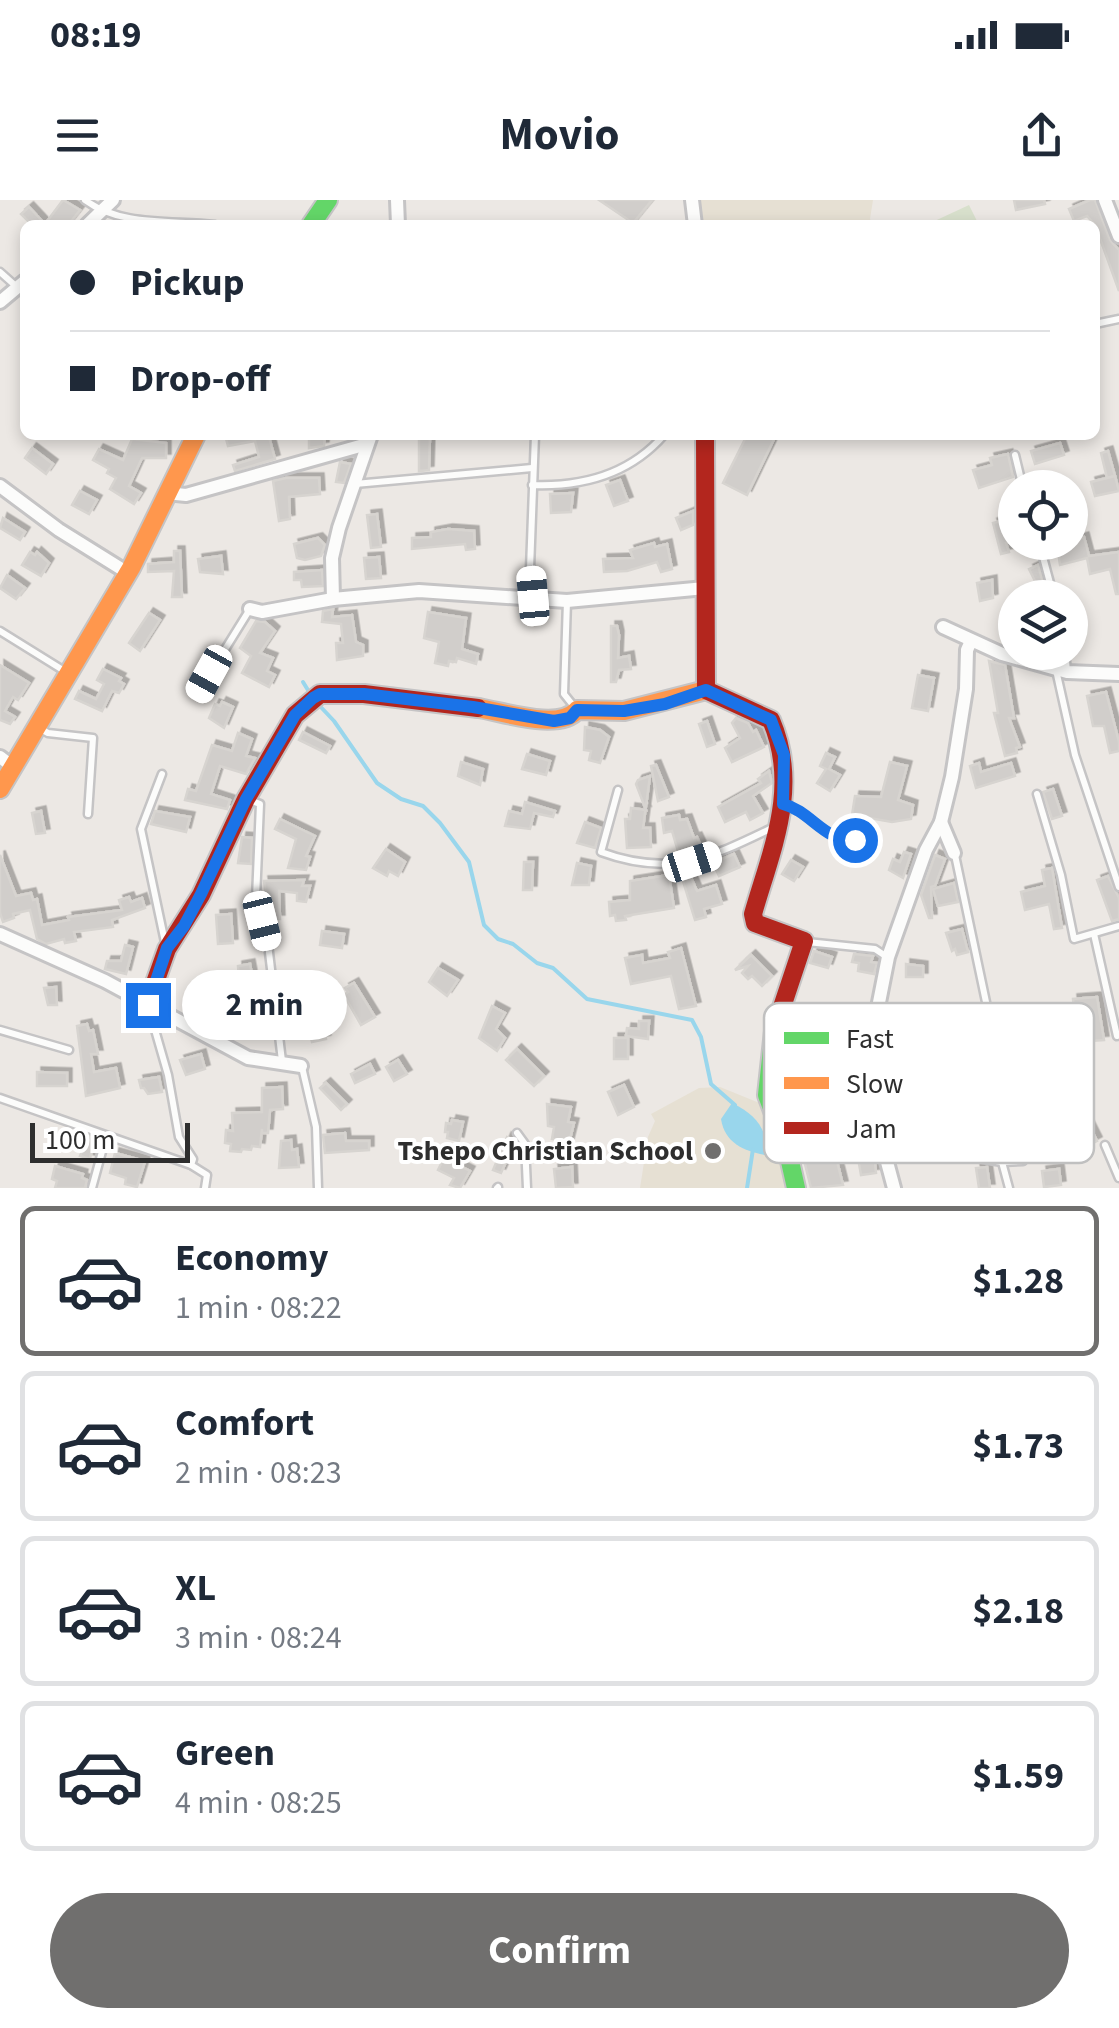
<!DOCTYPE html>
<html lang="en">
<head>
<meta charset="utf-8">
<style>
  :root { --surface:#fff; --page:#f2f2f3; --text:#1f2937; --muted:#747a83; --line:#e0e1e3; --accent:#706f6e }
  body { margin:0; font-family:"Source Sans 3",sans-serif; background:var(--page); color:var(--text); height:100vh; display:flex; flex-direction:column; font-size:38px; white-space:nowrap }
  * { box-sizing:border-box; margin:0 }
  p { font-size:32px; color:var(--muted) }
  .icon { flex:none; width:55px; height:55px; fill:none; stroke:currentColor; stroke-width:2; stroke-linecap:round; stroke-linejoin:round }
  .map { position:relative; height:988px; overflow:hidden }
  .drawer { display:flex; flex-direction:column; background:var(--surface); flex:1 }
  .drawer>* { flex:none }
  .banner { position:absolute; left:20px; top:20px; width:1080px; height:220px; border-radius:15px; box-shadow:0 5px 15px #0003; display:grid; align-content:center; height:220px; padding:0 50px; background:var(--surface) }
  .buttons { position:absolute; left:998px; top:270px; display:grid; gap:20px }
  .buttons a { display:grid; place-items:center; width:90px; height:90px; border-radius:50%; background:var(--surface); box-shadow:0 5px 15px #0003; font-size:50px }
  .scale { position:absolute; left:30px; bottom:25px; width:160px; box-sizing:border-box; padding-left:10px; border:5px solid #2e2e2e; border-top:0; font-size:28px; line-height:35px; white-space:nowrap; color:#2e2e2e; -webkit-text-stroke:8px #fff; paint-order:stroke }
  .end { position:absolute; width:45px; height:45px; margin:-22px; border:12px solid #1a73e8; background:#fff; box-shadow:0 0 0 5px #fff }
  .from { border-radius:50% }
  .bubble { position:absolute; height:70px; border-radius:35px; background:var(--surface); box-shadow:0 5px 15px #0003; font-size:32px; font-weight:700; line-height:70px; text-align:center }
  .car { position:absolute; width:30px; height:60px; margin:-30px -15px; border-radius:12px; box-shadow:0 0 8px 2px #0007; background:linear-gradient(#fff 24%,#345 0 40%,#fff 0 76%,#345 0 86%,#fff 0) }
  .banner b { display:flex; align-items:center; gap:35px; height:95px; font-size:38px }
  .banner b+b { border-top:2px solid var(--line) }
  .banner i { width:25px; height:25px; background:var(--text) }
  ul { padding:18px 0 0; list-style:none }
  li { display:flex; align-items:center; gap:30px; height:150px; margin:0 20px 15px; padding:0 30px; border:5px solid var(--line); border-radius:15px }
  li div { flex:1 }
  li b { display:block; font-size:38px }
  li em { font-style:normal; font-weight:700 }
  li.active { border-color:var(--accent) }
  li>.icon { width:90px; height:90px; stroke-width:1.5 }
  .primary-button { display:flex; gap:20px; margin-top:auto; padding:20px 50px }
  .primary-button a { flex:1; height:115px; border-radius:60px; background:var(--accent); color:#fff; font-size:40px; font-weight:700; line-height:115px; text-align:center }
  .status { display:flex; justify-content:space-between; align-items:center; height:70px; padding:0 50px; background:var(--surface); direction:ltr }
  .status svg { height:28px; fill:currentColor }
  header { display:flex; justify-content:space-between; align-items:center; height:130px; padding:0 50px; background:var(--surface); font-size:45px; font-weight:700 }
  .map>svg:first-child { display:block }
</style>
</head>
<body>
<div class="status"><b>08:19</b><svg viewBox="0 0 49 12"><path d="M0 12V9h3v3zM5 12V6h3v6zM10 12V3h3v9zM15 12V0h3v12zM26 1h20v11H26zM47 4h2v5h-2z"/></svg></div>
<header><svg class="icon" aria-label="menu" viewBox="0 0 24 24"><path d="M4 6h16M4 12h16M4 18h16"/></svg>Movio<svg class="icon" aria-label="share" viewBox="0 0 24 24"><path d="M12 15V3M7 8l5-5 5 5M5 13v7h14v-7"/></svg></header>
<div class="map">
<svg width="1119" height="988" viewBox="0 0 1119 988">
  <defs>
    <filter id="shadow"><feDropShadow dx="4.5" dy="-4.5" stdDeviation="0" flood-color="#0004"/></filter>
  </defs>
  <rect width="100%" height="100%" fill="#ece8e4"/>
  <g fill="#e6e0d3">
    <path d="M698,0H873L870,19L873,25H701Z"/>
    <path d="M720,887L762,904L772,920L791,988H640L648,937L655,921L651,914L699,888Z"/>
  </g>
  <path fill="#d8e0cc" d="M969,5L979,25H926Z"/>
  <path fill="#99d6ec" d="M732,903C758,916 765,928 770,956C747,952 725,945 721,919Z"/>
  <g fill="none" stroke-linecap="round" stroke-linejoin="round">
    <g stroke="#99d6ec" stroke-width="4">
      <path d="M303,482L311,495"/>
      <path d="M317,503L334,521L377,583L401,599L423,606L440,623L469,662L484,725L498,739L513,744L537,763L553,768L587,799L692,820L701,837L711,884L735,905"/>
      <path d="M747,988L753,949"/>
    </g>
  </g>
  <g fill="#d1cecb" stroke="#d7d4d0" stroke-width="2.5" filter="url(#shadow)">
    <path d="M63,0L80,10L68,25H32L21,14L29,7L45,24Z"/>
    <path d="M599,0H652L633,23Z"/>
    <path d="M1014,0H1044L1045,4L1016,10Z"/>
    <path d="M1090,0H1095L1110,40L1119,50V91L1095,25L1087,16L1074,21L1069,9Z"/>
    <path d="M225,235H265L266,238L269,237L275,259L235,271L233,265L259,257L255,241L228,246Z"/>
    <path d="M309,235H325L324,246L309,248Z"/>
    <path d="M419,235H430L429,270L419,271Z"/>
    <path d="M747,235H776L747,295L723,283Z"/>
    <path d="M132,239L166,243V258H142L129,286L141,293L134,304L110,289L116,278L107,273L109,269L93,260L99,249L123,260Z"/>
    <path d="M1060,243L1064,255L1035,264L1031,251Z"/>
    <path d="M32,248L53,264L46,274L25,258Z"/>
    <path d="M1108,251L1115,276L1107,278L1101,253Z"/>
    <path d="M1008,254L1013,277L979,288L973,270L992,265L990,258Z"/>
    <path d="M340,262L351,264L344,283L336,282Z"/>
    <path d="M1115,276L1119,291L1095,296L1091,282Z"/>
    <path d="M286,278H319L320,294L289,297L290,319L279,321L273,281Z"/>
    <path d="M620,280L628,301L614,306L606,285Z"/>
    <path d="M80,291L97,300L89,314L72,305Z"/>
    <path d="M573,293L571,312L551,313L550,294Z"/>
    <path d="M693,311V325L681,330L676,318Z"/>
    <path d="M377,314L381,347L371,348L367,315Z"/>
    <path d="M3,318L25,332L20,340L0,328Z"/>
    <path d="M1006,320L1012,341L1006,343L1009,352L1001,354L993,323Z"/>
    <path d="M448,329L474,331L475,349L466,350L465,344L412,349V338L431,337V332Z"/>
    <path d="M1084,337L1089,356L1119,352V394H1116L1110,369L1090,374L1087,358L1060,365L1057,345Z"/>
    <path d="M318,338L325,345L321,356L305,360L297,358L294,344Z"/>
    <path d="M654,343L655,347L667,344L672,369L661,372L657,362L627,371L604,372L603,359L633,358L630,350Z"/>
    <path d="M174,351H180L182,397H172L174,371L148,372V364L174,362Z"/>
    <path d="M30,352L35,355L37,352L49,363L41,376L22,365Z"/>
    <path d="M221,356L223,374L200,372L198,359Z"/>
    <path d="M379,357L381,378L366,379L364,358Z"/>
    <path d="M1038,365L1045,391L1041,393L1029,369Z"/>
    <path d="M322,370L323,386L302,387L301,380H294V372Z"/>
    <path d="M7,375L25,388L16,399L0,388Z"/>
    <path d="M992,380L993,398L980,401L977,383Z"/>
    <path d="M333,409L332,417L352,415L356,442L363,445V456L337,460L336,443H343L341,424L322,422L323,411Z"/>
    <path d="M428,412L466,418L462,449L478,454L476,464L457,458L456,462L449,461L448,466L435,463L439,442L424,438Z"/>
    <path d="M149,413L160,420L140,451L129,443Z"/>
    <path d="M256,421L265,422L275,431L260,453L273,458L267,471L275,475L269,487L242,473L251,456L240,448Z"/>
    <path d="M611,426H617L619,435L618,458L629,456L631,469L619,470L616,482H611Z"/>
    <path d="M989,461L1005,465L1014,518H1009L1020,547L1016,548L1017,553L1005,556L994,513H998Z"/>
    <path d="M0,465L29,483L18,500L13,497L5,511L15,517L10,524L0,520Z"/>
    <path d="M103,469L121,478L119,481L124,484L119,493L112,491L102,511L75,499L79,491L96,499L104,484L97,480Z"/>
    <path d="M918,475L934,478L928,511L912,508Z"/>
    <path d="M1106,492L1119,542V551L1110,553L1104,526H1093L1087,496Z"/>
    <path d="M222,502L233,507L224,528L209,518L215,504L220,506Z"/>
    <path d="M736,518L748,523L753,532L756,530L764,547L732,562L725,548L740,538L732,523Z"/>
    <path d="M707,521L715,544L707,547L699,524Z"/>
    <path d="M585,527L600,530L609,537L600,563L589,560L591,551L584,550Z"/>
    <path d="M303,532L330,546L326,553L299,540Z"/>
    <path d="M238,533L252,539L246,556L255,558L246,574L220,566L211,594L230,600L227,609L185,600L188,589L196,591L212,545L232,551Z"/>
    <path d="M826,553L835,557L829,569L840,575L830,591L817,583L826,569L820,566Z"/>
    <path d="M527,554L550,561L546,575L522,569Z"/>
    <path d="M461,562L483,569L480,585L458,576Z"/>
    <path d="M890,562L907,566L898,600L913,605L911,619L892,622L852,615L855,596L881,597Z"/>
    <path d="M979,563L981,572L1011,563L1015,576L976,588L970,566Z"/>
    <path d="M656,565L669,597L658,601L651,566Z"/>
    <path d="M769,571L772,583L753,596L763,613L750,620L746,612L725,622L718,607L761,583L758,579Z"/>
    <path d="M650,576L643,628H650L651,647L627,648L625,619H630L631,608L646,610L636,584L638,580Z"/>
    <path d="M1053,589L1062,616L1052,619L1043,592Z"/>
    <path d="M525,602L555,611L553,617L534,613L530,629L505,626L509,611L522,614Z"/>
    <path d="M41,611L45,633L36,634L32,613Z"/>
    <path d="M155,611L190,617L186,632L151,624Z"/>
    <path d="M679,615L680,620L687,619L694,638L697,637L702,648L679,655L672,631L664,633L662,618Z"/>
    <path d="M280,619L315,636L306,656L310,657L306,670L288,668L296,639L275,629Z"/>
    <path d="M585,622L601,628L595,648L577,643Z"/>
    <path d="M242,637L252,638L251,664L238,663Z"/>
    <path d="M386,649L405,662L398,676L389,671L387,676L373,668Z"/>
    <path d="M904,652L911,654L903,678L889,670L893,659L900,662Z"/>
    <path d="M734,654L740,667L719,676L713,663Z"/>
    <path d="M0,655L16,696L31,693L33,700L37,699L42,725L69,720L68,717L122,710L119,700L129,697L131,702L142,698L145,708L112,720L113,727L74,732L76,741L65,743L64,739L46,744L37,739L30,710L13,714L14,718L3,722L0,713Z"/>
    <path d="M935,655L945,659L935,686L931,687L932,718H929L921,695Z"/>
    <path d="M791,660L803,667L794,681L782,674Z"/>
    <path d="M524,662H533L532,690H523Z"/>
    <path d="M577,663L591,666L589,685H572Z"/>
    <path d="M1052,668L1062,728L1054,729L1049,704L1025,710L1021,692L1045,686L1042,670Z"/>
    <path d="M669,675L674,708L625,716L626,720L616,721L615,715L610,716L609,702L630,700V681Z"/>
    <path d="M690,675L697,691L716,685L722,704L704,709L706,717L695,720L682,678Z"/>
    <path d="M1108,676L1119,698V719L1112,721L1097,680Z"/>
    <path d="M304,680L302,686H310L306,702L297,701V693L279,691L280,719H269L264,681Z"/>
    <path d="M954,683L958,702L938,706L933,689Z"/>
    <path d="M231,714L233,743L218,744L216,715Z"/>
    <path d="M962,729L968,752L957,755L955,749L952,751L946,733Z"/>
    <path d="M322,731L344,734L342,748L320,745Z"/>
    <path d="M125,745L133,747L126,774L105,769L107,761H121Z"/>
    <path d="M681,748L696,806L679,809L671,776L631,784L625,758L642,755L643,763L670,758L668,752Z"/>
    <path d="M814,751L832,757L828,768L810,763Z"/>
    <path d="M854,754L873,756L871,762L877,763L874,774L858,771L859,763L852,762Z"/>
    <path d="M751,755L772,776L762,786L752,776L748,779L742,773L748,766L735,770Z"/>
    <path d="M250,764L253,780L239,781L238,766Z"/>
    <path d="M906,764L923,766V777H906Z"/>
    <path d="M438,768L458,780L447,796L429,782Z"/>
    <path d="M354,783L375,817L361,825L344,795L348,792L345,788Z"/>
    <path d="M56,787L57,805H48L44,788Z"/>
    <path d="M1097,797L1104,840L1090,841L1086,811L1074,812L1073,799Z"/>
    <path d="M492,806L505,813L496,829L505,838L497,851L479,838Z"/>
    <path d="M248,810H266V825L248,824Z"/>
    <path d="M308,814L309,826L285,827V815Z"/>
    <path d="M639,821H649L648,839L626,836L627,828L639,829Z"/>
    <path d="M87,824L89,831L93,830L98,854H91L94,872L116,868L120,888L86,896L77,826Z"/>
    <path d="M324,827L326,839L312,842L309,829Z"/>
    <rect x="614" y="838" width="14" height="21"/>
    <path d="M517,849L544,876L534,886L506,860Z"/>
    <path d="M201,854L205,869L186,875L180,860Z"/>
    <path d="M398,860L407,874L394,881L386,867Z"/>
    <path d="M370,864L375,874L355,883L351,874Z"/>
    <path d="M37,872L67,873V886H37Z"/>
    <path d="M159,877L162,892L148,894L144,888H141L139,880Z"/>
    <path d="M326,883L347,904L341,910L320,888Z"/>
    <path d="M624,885L634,907L618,915L608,892Z"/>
    <path d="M282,887L283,909L270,910L268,933H262V929L260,947L252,946L251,950L242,949L241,952L230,951L231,944L225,943L226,930L233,931L232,913L262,912V888Z"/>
    <path d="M547,904L571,907L568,922L574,923L568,947L557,945L558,940L552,939L554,927L548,926Z"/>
    <path d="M1086,919L1097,941L1085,947L1075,925Z"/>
    <path d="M452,920L463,922L459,941L447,938L448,932H445L446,923L451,924Z"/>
    <path d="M345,933L346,941H369V950L325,953L323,935Z"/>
    <path d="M83,934L94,938L90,959L80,956L83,949L78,947Z"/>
    <path d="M507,937L515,942L501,973L493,970Z"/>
    <path d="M291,940L292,950L297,949L299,967L279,968L281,941Z"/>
    <path d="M874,951L876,973L861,975L857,952Z"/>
    <path d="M115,953L145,961L137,987L125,984L126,978L110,973Z"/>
    <path d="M835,953L843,985L811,988L804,960L814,957L815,960Z"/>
    <path d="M444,958L470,971L460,988L450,985L454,978L438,970Z"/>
    <path d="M55,966L83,974L82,978L87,980L85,988H55L57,981L52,979Z"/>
    <path d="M572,967L573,987L556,988L554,969Z"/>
    <path d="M987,967L990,988H979L976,968Z"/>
    <path d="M1059,969L1061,985L1044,987L1042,971Z"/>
  </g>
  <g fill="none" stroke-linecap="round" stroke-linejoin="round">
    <g stroke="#c5c4c5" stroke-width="11">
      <g id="lane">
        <path d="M85,0C121,27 173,20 215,25"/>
        <path d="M0,72L18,88"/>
        <path d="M1095,124L1119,119"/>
        <path d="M1015,255L1023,288"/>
        <path d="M355,284L532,268"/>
        <path d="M532,285C583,287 630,274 664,235"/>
        <path d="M1039,342L1054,398"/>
        <path d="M533,396L530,369L535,235"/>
        <path d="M567,401L564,494L576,509"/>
        <path d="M0,431L66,472"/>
        <path d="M1065,452L1067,471"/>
        <path d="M1056,470L1075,555L1119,687"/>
        <path d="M198,493L250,409"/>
        <path d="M37,527L48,533L93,538L88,614"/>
        <path d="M162,574L141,629L166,747"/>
        <path d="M618,590L601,652C669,677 708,659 770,629L777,631"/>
        <path d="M1037,594L1061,675L1074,739L1119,726"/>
        <path d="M247,599L260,604L256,698L268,744L282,861"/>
        <path d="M784,605C811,612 825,642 855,640"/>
        <path d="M1094,734L1117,836"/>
        <path d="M807,742L875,749L887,757"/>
        <path d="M149,809L168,875L179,937L193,959L191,965"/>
        <path d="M0,830L69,850"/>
        <path d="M302,867L316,927L318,988"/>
        <path d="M0,898L191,965L207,975L205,988"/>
        <path d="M517,933L525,944L527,988"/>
        <path d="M886,943L1002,962L1023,961L1009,911L955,655"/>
        <path d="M1105,945L1119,978"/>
        <path d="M1002,962L1009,988"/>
        <path d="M92,988L106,937"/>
        <path d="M497,988L498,987"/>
      </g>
    </g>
    <g stroke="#c5c4c5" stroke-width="18">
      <g id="street">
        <path d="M397,0L398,25"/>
        <path d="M692,0L695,25"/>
        <path d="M1105,0L1119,36"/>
        <path d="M87,25L113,0"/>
        <path d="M0,102L25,81"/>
        <path d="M0,286L59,330L128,373"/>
        <path d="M166,293L186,295L367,244"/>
        <path d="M333,399L332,358L339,328L371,235"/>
        <path d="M250,409L262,412L333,399L419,391L567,401L705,388"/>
        <path d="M943,427L1002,454L1067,472L1119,474"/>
        <path d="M0,557L13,567"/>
        <path d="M941,622L954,653"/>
        <path d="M0,734L105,781L248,858L301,866"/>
        <path d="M894,988L887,962L879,888L868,858L888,757L926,650L941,622L952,577L966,489L967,450L971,441"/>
      </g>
    </g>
    <g stroke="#c5c4c5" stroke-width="22">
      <g id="fast">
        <path d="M311,25L328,0"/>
        <path d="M774,831L767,895L787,948L796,988"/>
      </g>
    </g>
    <g stroke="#c5c4c5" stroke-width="22">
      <g id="slow">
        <path d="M478,508C504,512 559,531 577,510L624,511L706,490"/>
        <path d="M0,589L131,368L196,235"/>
      </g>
    </g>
    <g stroke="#c5c4c5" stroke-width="22">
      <g id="jam">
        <path d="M705,235L706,490L771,520C800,587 772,648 753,714L755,723L804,741L774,831"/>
        <path d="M147,805L167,749L201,695L246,599L295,515L320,494H364L478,508"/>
      </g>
    </g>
    <use href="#lane" stroke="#fcfcfb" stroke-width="6"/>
    <use href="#street" stroke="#fcfcfb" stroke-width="12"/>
    <use href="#fast" stroke="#63d668" stroke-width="18"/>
    <use href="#slow" stroke="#ff974d" stroke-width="18"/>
    <use href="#jam" stroke="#b3261e" stroke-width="18"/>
  </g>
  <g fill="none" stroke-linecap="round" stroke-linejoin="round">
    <path stroke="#1a73e8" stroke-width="12" d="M148,805L167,748L184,726L201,694L246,599L295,515L313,498L320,494H364L473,507L554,521L570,518L577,510L624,511L665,504L706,490L771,520L784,555L783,604C811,611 824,642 855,640"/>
  </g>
  <circle fill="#706f6e" stroke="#fff" stroke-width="4" cx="713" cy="951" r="10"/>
  <g text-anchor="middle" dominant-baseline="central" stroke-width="8" stroke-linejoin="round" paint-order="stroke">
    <g font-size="28" font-weight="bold" fill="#2e2e2e" stroke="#fff" text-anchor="end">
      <text x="693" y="951">Tshepo Christian School</text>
    </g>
  </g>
  <rect x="764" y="803" width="330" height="160" rx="15" fill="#fff" stroke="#c0c0c0" stroke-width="2.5"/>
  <rect x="784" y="832" width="45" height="12" fill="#63d668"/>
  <rect x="784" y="877" width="45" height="12" fill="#ff974d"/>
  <rect x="784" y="922" width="45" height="12" fill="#b3261e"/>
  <g font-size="28" fill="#2e2e2e">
    <text x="846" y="848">Fast</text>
    <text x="846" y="893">Slow</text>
    <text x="846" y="938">Jam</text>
  </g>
</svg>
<div class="buttons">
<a><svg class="icon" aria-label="locate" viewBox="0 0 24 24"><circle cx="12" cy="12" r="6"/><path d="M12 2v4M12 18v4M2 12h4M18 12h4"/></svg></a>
<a><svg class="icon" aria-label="layers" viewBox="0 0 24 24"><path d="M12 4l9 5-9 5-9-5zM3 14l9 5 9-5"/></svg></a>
</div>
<div class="scale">100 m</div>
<i class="end from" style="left:855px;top:640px"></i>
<i class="end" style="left:148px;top:805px"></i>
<div class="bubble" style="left:182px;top:770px;width:165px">2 min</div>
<i class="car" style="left:533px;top:396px;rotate:355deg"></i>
<i class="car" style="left:209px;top:474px;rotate:209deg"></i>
<i class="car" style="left:692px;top:662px;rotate:72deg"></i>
<i class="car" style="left:262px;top:721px;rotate:166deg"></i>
<div class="banner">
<b><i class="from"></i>Pickup</b>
<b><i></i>Drop-off</b>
</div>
</div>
<section class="drawer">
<ul>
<li class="active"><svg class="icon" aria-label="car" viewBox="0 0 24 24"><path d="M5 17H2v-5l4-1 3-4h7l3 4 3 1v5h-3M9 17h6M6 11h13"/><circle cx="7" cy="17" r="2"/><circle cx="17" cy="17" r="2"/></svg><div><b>Economy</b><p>1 min · 08:22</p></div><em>$1.28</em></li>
<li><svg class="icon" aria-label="car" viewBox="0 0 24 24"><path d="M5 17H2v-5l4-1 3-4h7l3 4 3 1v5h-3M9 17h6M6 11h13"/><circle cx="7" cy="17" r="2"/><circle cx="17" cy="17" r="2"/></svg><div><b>Comfort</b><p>2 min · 08:23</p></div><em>$1.73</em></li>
<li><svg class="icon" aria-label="car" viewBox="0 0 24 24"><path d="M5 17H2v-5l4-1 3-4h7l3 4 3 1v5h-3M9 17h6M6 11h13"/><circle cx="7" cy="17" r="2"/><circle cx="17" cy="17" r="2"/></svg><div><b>XL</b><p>3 min · 08:24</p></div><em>$2.18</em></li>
<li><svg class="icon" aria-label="car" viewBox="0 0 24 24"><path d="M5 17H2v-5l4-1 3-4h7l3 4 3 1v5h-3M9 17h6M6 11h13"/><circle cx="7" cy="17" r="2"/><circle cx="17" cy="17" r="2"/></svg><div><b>Green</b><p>4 min · 08:25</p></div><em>$1.59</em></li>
</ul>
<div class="primary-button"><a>Confirm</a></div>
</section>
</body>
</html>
